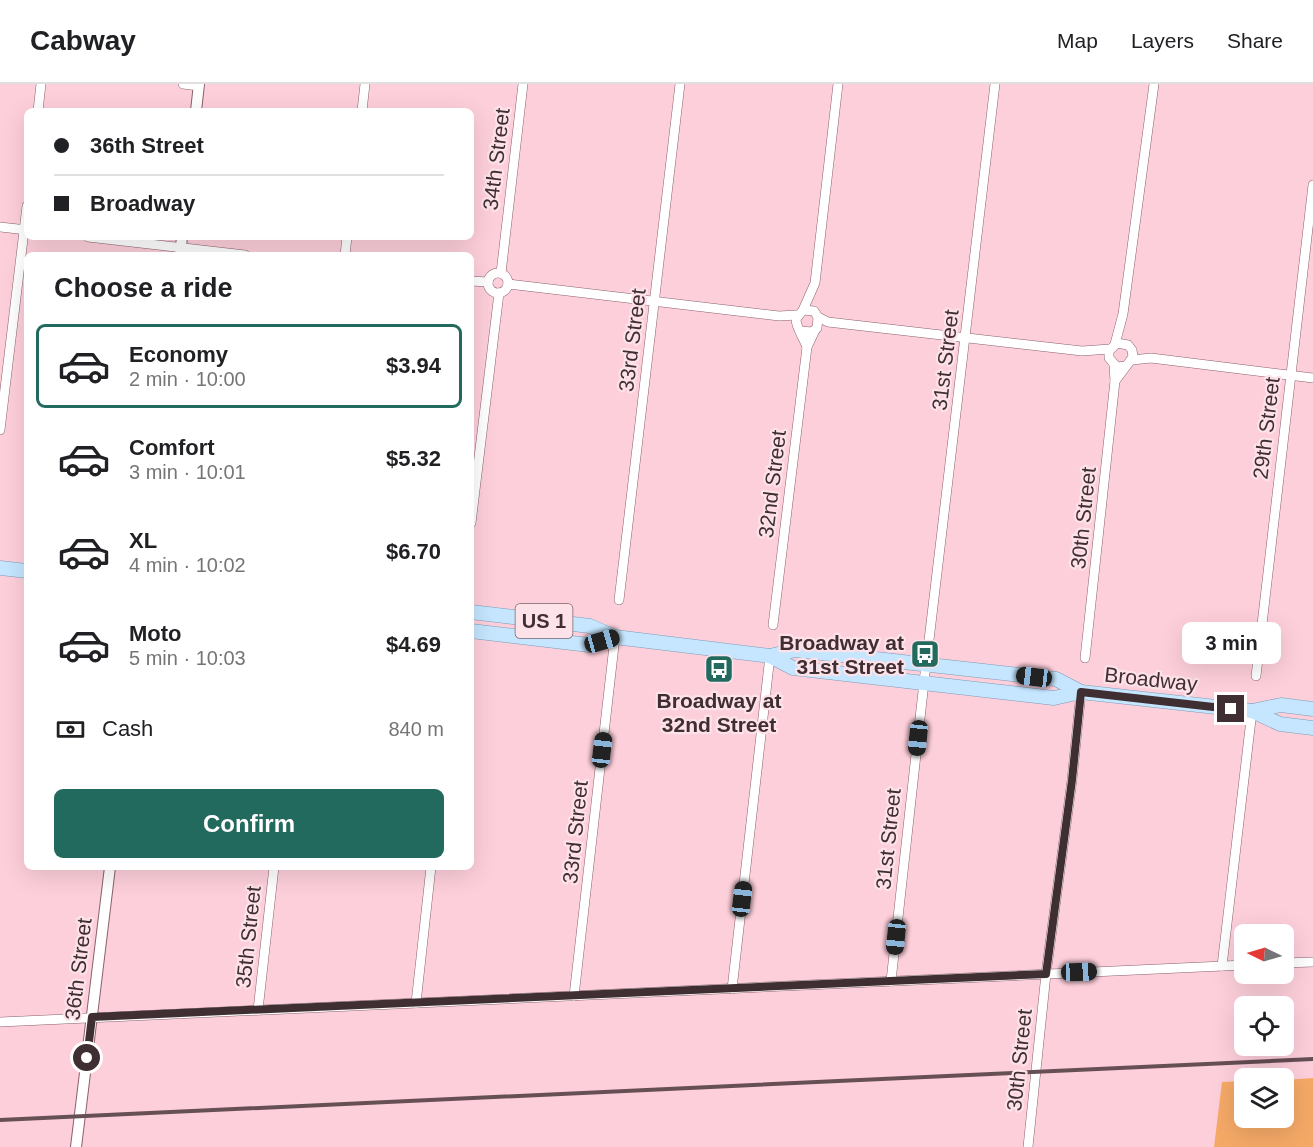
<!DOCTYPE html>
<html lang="en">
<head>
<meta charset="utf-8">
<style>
  :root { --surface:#fff; --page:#f2f2f2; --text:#202124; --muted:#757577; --line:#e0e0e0; --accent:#22695e }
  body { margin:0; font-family:Helvetica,sans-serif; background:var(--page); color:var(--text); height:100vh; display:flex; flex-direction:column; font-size:22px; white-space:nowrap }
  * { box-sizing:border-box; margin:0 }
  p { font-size:20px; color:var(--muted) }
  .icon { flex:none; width:33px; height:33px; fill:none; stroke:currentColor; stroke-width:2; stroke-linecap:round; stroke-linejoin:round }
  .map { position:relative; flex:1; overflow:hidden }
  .drawer { position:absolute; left:24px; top:168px; width:450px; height:618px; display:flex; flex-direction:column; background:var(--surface); border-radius:9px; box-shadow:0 6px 24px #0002 }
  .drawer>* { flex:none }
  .guide { position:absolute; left:24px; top:24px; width:450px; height:132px; border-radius:9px; box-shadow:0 6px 24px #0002; display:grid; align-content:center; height:132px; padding:0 30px; background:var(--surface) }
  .needle { width:39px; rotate:275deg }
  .fabs { position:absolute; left:1234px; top:840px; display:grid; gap:12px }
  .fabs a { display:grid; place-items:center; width:60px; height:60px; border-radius:9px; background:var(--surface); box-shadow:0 6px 24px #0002; font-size:30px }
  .end { position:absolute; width:27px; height:27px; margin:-14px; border:8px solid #3f2e32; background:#fff; box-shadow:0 0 0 3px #fff }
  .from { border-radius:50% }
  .bubble { position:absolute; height:42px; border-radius:9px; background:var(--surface); box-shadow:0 6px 24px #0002; font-size:20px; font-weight:700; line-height:42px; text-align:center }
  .car { position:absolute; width:18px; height:36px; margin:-18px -9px; border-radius:8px; box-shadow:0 0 4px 2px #0007; background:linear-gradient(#222 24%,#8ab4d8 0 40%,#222 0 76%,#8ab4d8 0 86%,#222 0) }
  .guide b { display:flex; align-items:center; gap:21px; height:57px; font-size:22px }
  .guide b+b { border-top:2px solid var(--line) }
  .guide i { width:15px; height:15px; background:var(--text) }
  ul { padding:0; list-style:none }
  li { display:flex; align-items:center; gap:18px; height:84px; margin:0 12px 9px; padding:0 18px; border:3px solid transparent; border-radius:9px }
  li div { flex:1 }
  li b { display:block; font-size:22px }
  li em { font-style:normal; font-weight:700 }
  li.selected { border-color:var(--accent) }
  li>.icon { width:54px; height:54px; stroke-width:1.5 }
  h2 { padding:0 30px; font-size:27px; line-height:72px }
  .pay { display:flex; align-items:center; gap:15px; height:66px; padding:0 30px; font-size:22px }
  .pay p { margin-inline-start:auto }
  .cta { display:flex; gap:12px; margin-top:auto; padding:12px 30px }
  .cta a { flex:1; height:69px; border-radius:9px; background:var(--accent); color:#fff; font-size:24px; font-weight:700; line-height:69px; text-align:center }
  header { display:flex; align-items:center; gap:36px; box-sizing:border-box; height:84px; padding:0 30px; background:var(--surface); border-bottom:2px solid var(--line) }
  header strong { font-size:28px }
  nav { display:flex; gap:33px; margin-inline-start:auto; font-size:21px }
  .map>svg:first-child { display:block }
</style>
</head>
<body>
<header>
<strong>Cabway</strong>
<nav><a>Map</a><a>Layers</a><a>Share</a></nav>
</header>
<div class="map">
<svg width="1313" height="1063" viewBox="0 0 1313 1063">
  <rect width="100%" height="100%" fill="#fdcfdb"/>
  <path fill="#f5a967" d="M1313,994V1063H1214L1222,998L1245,997V1034H1284V996Z"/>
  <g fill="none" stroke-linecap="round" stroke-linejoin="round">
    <g stroke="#89616c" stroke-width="10">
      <g id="minor">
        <path d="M183,0L199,2"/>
        <path d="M38,27L41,0"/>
        <path d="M362,27L365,0"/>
        <path d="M0,143L27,146"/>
        <path d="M88,153L245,171"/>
        <path d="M345,171L347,153"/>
        <circle cx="498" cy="199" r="10"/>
        <path d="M501,189L523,0"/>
        <path d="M471,197L488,198"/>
        <path d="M508,200L779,232L797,231"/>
        <path d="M803,226L815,199L838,0"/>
        <path d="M818,233L828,238L1082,267L1110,265"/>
        <path d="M801,247L812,248L817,244L818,233L814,227L803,226L796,235C796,244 804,254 807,263"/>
        <path d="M1115,260L1123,230L1154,0"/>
        <path d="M1132,276L1151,274L1313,294"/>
        <path d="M1115,297L1133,273L1132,266L1128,261L1117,259L1109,267V274L1117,283L1126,282"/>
        <path d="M0,346L27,122"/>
        <path d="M471,439L499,209"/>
        <path d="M619,516L680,0"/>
        <path d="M773,541L807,263L815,246"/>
        <path d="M929,556L995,0"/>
        <path d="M1085,574L1115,297L1114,281"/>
        <path d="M1256,592L1313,101"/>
        <path d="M1284,879L1313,878"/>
        <path d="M1222,882L1252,627"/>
        <path d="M891,897L926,580"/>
        <path d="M732,905L770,572"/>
        <path d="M574,912L615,553"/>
        <path d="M416,919L431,783"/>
        <path d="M258,926L274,783"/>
        <path d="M0,938L1245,881"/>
        <path d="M1028,1063L1046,890L1072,696L1081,608"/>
      </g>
    </g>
    <g stroke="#89616c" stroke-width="12">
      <g id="tertiary">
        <path d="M196,27L199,0"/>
        <path d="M180,171L182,153"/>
        <path d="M76,1063L110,783"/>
      </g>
    </g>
    <g stroke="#7d9bb6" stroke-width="15">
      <g id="primary">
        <path d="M0,484L27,487"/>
        <path d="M471,528L590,542L615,553L770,572L795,566L1056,595L1081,608"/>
        <path d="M471,547L589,561L615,553"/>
        <path d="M770,572L793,584L1054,614L1081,608L1252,627L1280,640L1313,644"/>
        <path d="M1252,627L1281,621L1313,625"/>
      </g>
    </g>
    <use href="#minor" stroke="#fff" stroke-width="9"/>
    <use href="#tertiary" stroke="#fff" stroke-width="10"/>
    <use href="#primary" stroke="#c5e6fe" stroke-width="14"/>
    <path stroke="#664f55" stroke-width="4" d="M0,1036L1313,975"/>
  </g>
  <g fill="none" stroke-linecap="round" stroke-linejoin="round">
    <path stroke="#3f2e32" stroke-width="8" d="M87,974L92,933L1046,890L1072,696L1081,608L1231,625"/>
  </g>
  <defs>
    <g id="bus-square" transform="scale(1.5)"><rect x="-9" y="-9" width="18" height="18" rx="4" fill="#22695e" stroke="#fee2e9"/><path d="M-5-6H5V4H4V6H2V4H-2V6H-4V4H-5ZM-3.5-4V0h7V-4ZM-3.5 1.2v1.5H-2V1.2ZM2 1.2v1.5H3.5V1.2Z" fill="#fff"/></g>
  </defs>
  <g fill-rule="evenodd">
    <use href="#bus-square" x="925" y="570"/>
    <use href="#bus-square" x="719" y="585"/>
  </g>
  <g text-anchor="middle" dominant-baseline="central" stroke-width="4.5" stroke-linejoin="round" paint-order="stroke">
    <rect fill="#fee2e9" stroke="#786469" stroke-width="1.5" x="515.5" y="520" width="57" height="34" rx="4.5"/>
    <g font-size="20" font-weight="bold" fill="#3f2e32">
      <text x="544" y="537">US 1</text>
    </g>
    <g font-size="21" fill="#3f2e32" stroke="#fee2e9">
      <text transform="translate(496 75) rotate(-83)">34th Street</text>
      <text transform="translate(632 256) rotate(-83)">33rd Street</text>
      <text transform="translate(945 276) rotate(-83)">31st Street</text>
      <text transform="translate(1266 344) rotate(-83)">29th Street</text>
      <text transform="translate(772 400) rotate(-83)">32nd Street</text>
      <text transform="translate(1083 434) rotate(-84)">30th Street</text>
      <text transform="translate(1151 595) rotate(6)">Broadway</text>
      <text transform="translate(575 748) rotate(-84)">33rd Street</text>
      <text transform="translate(888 755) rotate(-84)">31st Street</text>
      <text transform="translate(248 853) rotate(-84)">35th Street</text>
      <text transform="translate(78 885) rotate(-83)">36th Street</text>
      <text transform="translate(1019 976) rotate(-84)">30th Street</text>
    </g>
    <g font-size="21" font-weight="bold" fill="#3f2e32" stroke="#fee2e9" text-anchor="end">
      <text x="904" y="558">Broadway at<tspan x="904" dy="24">31st Street</tspan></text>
      <text x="719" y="616" text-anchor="middle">Broadway at<tspan x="719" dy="24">32nd Street</tspan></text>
    </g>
  </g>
</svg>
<div class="fabs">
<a><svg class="needle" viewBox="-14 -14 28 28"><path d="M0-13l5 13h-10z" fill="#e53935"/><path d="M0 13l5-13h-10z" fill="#757577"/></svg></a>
<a><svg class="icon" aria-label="locate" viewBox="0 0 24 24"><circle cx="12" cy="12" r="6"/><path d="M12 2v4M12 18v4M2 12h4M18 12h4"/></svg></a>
<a><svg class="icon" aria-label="layers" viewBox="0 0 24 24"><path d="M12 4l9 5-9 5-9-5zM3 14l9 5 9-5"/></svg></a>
</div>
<i class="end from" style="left:87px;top:974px"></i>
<i class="end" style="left:1231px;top:625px"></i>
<div class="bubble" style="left:1182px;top:538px;width:99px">3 min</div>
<i class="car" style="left:602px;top:557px;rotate:74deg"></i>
<i class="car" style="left:1034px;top:593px;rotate:277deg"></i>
<i class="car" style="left:918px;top:654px;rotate:186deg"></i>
<i class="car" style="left:602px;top:666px;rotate:7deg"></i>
<i class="car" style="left:742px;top:815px;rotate:7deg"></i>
<i class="car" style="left:896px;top:853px;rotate:186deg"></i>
<i class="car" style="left:1079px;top:888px;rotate:88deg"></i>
<div class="guide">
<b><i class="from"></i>36th Street</b>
<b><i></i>Broadway</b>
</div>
<section class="drawer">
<h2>Choose a ride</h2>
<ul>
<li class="selected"><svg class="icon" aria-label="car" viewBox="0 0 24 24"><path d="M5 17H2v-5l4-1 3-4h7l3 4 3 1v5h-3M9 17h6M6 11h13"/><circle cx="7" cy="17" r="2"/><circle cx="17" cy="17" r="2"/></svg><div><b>Economy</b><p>2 min · 10:00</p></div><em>$3.94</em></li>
<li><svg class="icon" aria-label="car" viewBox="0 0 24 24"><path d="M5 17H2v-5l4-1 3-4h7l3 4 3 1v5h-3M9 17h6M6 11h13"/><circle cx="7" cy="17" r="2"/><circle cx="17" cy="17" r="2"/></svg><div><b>Comfort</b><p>3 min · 10:01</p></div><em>$5.32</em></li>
<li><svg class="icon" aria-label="car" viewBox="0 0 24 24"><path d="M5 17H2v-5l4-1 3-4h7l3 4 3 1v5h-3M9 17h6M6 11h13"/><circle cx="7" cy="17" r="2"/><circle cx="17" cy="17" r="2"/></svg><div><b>XL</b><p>4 min · 10:02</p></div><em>$6.70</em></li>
<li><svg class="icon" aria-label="car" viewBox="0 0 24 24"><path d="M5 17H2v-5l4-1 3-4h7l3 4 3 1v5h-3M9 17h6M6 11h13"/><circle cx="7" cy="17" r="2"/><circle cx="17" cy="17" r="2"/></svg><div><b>Moto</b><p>5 min · 10:03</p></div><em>$4.69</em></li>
</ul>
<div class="pay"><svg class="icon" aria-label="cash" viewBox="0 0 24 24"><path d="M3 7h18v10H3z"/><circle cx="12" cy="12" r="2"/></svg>Cash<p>840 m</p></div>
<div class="cta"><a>Confirm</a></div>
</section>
</div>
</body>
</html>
